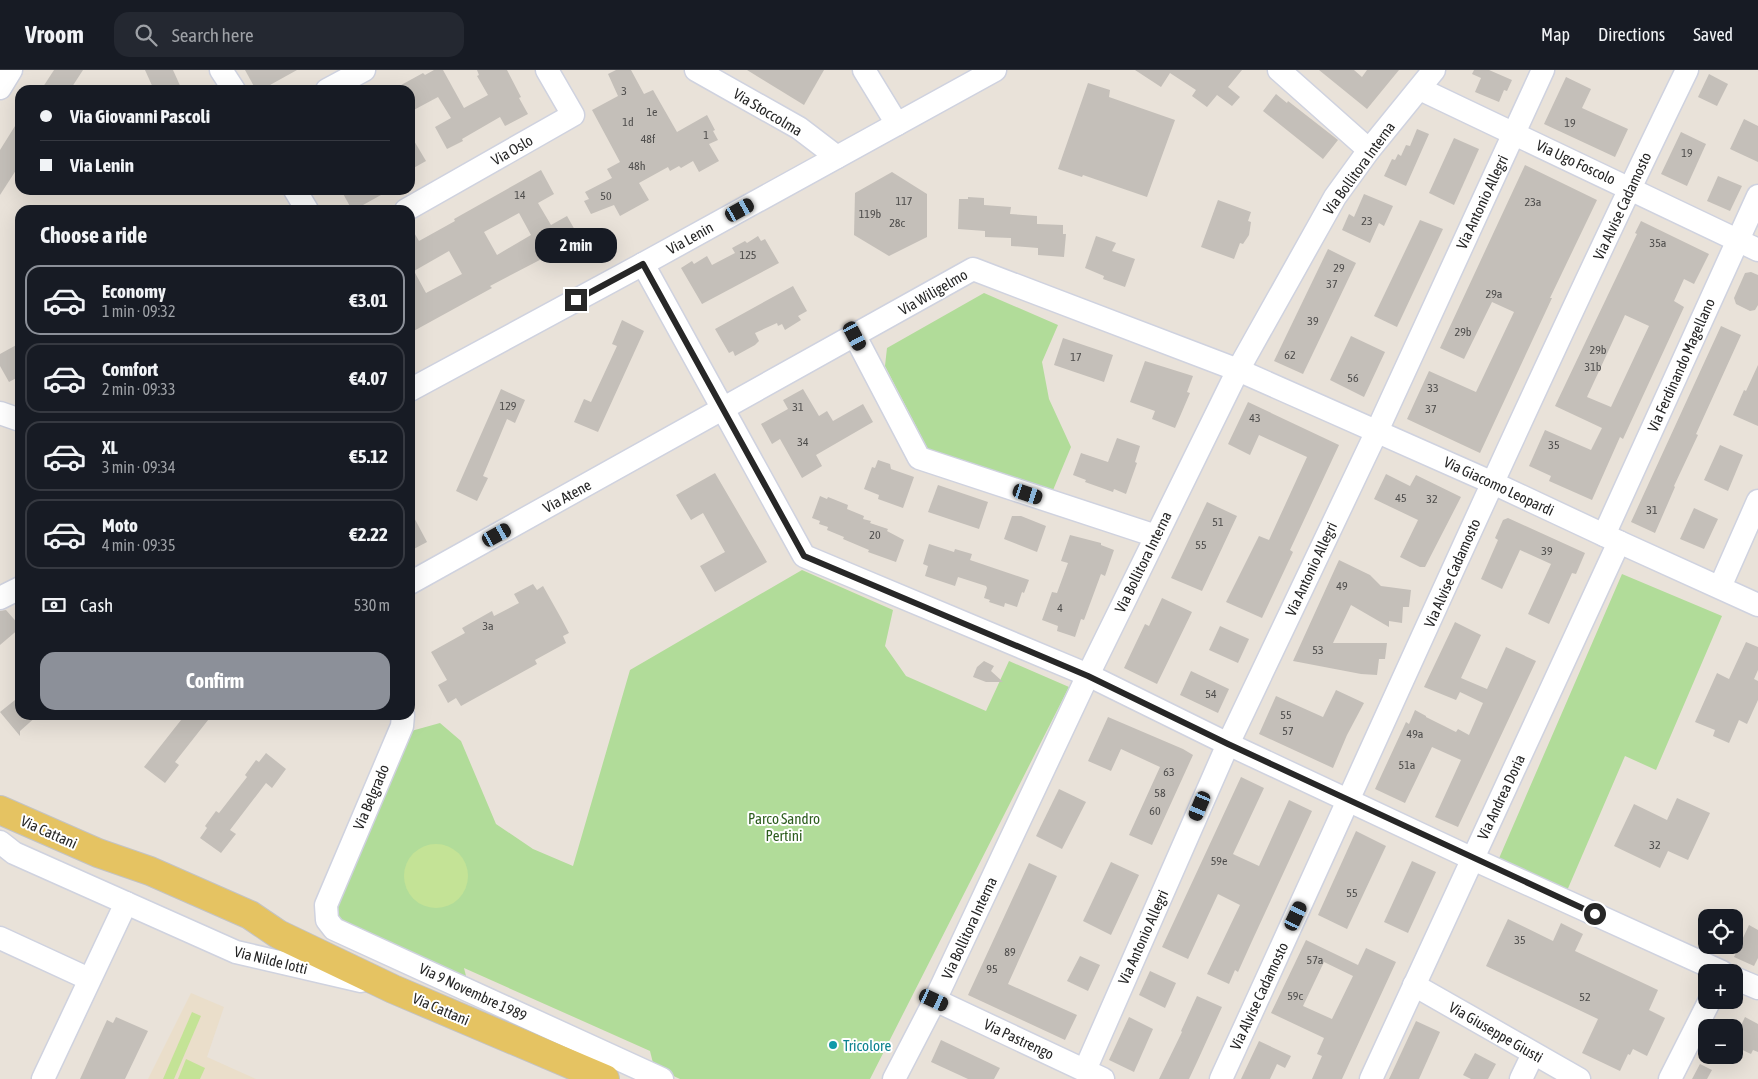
<!DOCTYPE html>
<html lang="en">
<head>
<meta charset="utf-8">
<style>
  :root { --surface:#171b24; --page:#242831; --text:#f1f3f6; --muted:#9ea1a6; --line:#363941; --accent:#8c9099 }
  body { margin:0; font-family:"Asap Condensed",sans-serif; background:var(--page); color:var(--text); height:100vh; display:flex; flex-direction:column; font-size:19px; white-space:nowrap }
  * { box-sizing:border-box; margin:0 }
  p { font-size:16px; color:var(--muted) }
  .icon { flex:none; width:28px; height:28px; fill:none; stroke:currentColor; stroke-width:2; stroke-linecap:round; stroke-linejoin:round }
  .map { position:relative; flex:1; overflow:hidden }
  .panel { position:absolute; left:15px; top:135px; width:400px; height:515px; display:flex; flex-direction:column; background:var(--surface); border-radius:15px; box-shadow:0 5px 20px #0002 }
  .panel>* { flex:none }
  .guide { position:absolute; left:15px; top:15px; width:400px; height:110px; border-radius:15px; box-shadow:0 5px 20px #0002; display:grid; align-content:center; height:110px; padding:0 25px; background:var(--surface) }
  .tools { position:absolute; left:1698px; top:839px; display:grid; gap:10px }
  .tools a { display:grid; place-items:center; width:45px; height:45px; border-radius:10px; background:var(--surface); box-shadow:0 5px 20px #0002; font-size:25px }
  .end { position:absolute; width:22px; height:22px; margin:-11px; border:6px solid #272727; background:#fff; box-shadow:0 0 0 2px #fff }
  .from { border-radius:50% }
  .bubble { position:absolute; height:35px; border-radius:15px; background:var(--surface); box-shadow:0 5px 20px #0002; font-size:16px; font-weight:700; line-height:35px; text-align:center }
  .car { position:absolute; width:15px; height:30px; margin:-15px -8px; border-radius:6px; box-shadow:0 0 4px 1px #0007; background:linear-gradient(#222 24%,#8ab4d8 0 40%,#222 0 76%,#8ab4d8 0 86%,#222 0) }
  .guide b { display:flex; align-items:center; gap:18px; height:48px; font-size:19px }
  .guide b+b { border-top:1px solid var(--line) }
  .guide i { width:12px; height:12px; background:var(--text) }
  ul { padding:0; list-style:none }
  li { display:flex; align-items:center; gap:15px; height:70px; margin:0 10px 8px; padding:0 15px; border:2px solid var(--line); border-radius:15px }
  li div { flex:1 }
  li b { display:block; font-size:19px }
  li em { font-style:normal; font-weight:700 }
  li.active { border-color:var(--accent) }
  li>.icon { width:45px; height:45px; stroke-width:1.5 }
  h2 { padding:0 25px; font-size:22px; line-height:60px }
  .pay { display:flex; align-items:center; gap:12px; height:55px; padding:0 25px; font-size:19px }
  .pay p { margin-inline-start:auto }
  .action { display:flex; gap:10px; margin-top:auto; padding:10px 25px }
  .action a { flex:1; height:58px; border-radius:15px; background:var(--accent); color:#fff; font-size:20px; font-weight:700; line-height:58px; text-align:center }
  header { display:flex; align-items:center; gap:30px; box-sizing:border-box; height:70px; padding:0 25px; background:var(--surface); border-bottom:1px solid var(--line) }
  header strong { font-size:24px }
  nav { display:flex; gap:28px; margin-inline-start:auto; font-size:18px }
  .search { width:350px; height:45px; background:var(--page); display:flex; align-items:center; gap:12px; box-sizing:border-box; padding:0 18px; border-radius:15px; color:var(--muted); font-size:19px }
  .map>svg:first-child { display:block }
</style>
</head>
<body>
<header>
<strong>Vroom</strong>
<div class="search"><svg class="icon" aria-label="search" viewBox="0 0 24 24"><circle cx="10" cy="10" r="6"/><path d="M15 15l6 6"/></svg>Search here</div>
<nav><a>Map</a><a>Directions</a><a>Saved</a></nav>
</header>
<div class="map">
<svg width="1758" height="1009" viewBox="0 0 1758 1009">
  <rect width="100%" height="100%" fill="#e9e2d9"/>
  <path fill="#eadeca" d="M191,923L224,937L207,987L256,1009H148Z"/>
  <g fill="#b1dc99">
    <path d="M984,223L1058,255L1042,292L1049,329L1071,377L1051,425L929,381L885,296L887,278Z"/>
    <path d="M802,500L893,540L885,576L906,606L986,641L1009,591L1069,617L870,1009H680L654,997L650,981L464,898L468,914L334,849L337,828L404,663L440,653L461,671L496,754L533,779L573,796L630,600Z"/>
    <path d="M1622,504L1722,546L1656,700L1625,686L1566,823L1497,793Z"/>
  </g>
  <g fill="#c4e396">
    <circle cx="436" cy="806" r="32"/>
    <path d="M192,942L201,946L174,1009H163Z"/>
    <path d="M186,989L205,998L200,1009H178Z"/>
  </g>
  <g fill="#c4bfb9" fill-rule="evenodd">
    <path d="M54,0H83L70,20H41Z"/>
    <path d="M145,0H173L182,20H154Z"/>
    <path d="M245,0H297L261,20H256Z"/>
    <path d="M434,0H443L464,38L488,25L477,6L479,5L477,0H507L521,27L519,28L528,44L505,56L500,47L462,69L463,71L447,79L435,57L451,48L438,27L410,42V20H392L423,3L425,5Z"/>
    <path d="M616,0H631L644,24L653,20L677,62L707,45L715,60L713,61L718,70L709,74L719,91L699,102L693,91L681,98L679,96L670,101L668,97L639,113L649,130L620,146L614,135L591,144L584,131L589,129L585,122L612,108L607,99L620,92L592,40L618,26L608,4Z"/>
    <path d="M747,0H824L804,35Z"/>
    <path d="M1135,0H1242L1228,17L1240,27L1232,36L1217,25L1207,37L1192,26L1196,20L1170,3L1161,17Z"/>
    <path d="M1319,0H1354L1362,7L1367,0H1399L1367,39Z"/>
    <path d="M1474,0H1489L1512,10L1507,21L1504,20L1499,32L1475,22L1481,8L1472,4Z"/>
    <path d="M1709,4L1728,14L1717,36L1698,27Z"/>
    <path d="M1566,7L1591,19L1582,38L1628,59L1615,87L1544,54Z"/>
    <path d="M1088,13L1110,20L1109,27L1175,50L1147,127L1083,105L1082,107L1058,99Z"/>
    <path d="M1276,24L1287,33L1288,31L1338,70L1323,89L1263,41Z"/>
    <path d="M20,48V94L0,125V80Z"/>
    <path d="M1744,49L1758,56V92L1730,79Z"/>
    <path d="M1417,59L1429,64L1406,116L1384,106L1392,89L1395,90L1398,84L1401,86L1406,75L1410,76Z"/>
    <path d="M1681,62L1706,74L1687,116L1661,104Z"/>
    <path d="M410,64L426,91L410,100Z"/>
    <path d="M1454,68L1479,79L1454,135L1429,123Z"/>
    <path d="M1525,95L1597,130L1550,228H1552L1480,383L1407,349L1429,301L1476,322L1514,242L1492,232L1464,289L1440,278Z"/>
    <path d="M541,100L554,124L538,133L551,155L567,146L580,169L490,216L492,218L410,263V156L419,171L455,151L454,149ZM519,143L531,165L497,185L484,162ZM449,181L462,204L426,223L414,201Z"/>
    <path d="M892,102L927,124V167L889,186L854,165L855,123Z"/>
    <path d="M1718,106L1742,116L1730,141L1707,131Z"/>
    <path d="M341,120H390L354,140H352Z"/>
    <path d="M1364,124L1393,136L1384,156L1379,153L1370,173L1342,160L1349,144L1354,147Z"/>
    <path d="M968,127L984,128V135L1011,137L1010,144L1037,146V154L1063,155V164H1066L1064,187L1038,185V178L1011,176V168L985,167V161L958,159L959,129H968Z"/>
    <path d="M1218,130L1251,142L1248,151L1251,152L1249,165L1243,174L1240,173L1234,189L1201,177Z"/>
    <path d="M1420,150L1443,159L1397,257L1374,246Z"/>
    <path d="M1641,151L1709,184L1694,214L1684,209L1674,231L1684,237L1623,369L1620,367L1592,430L1549,411L1551,406L1529,396L1545,360L1591,380L1602,358L1555,336L1637,164L1635,163ZM1625,245L1649,256L1611,337L1587,327Z"/>
    <path d="M758,166L761,171L765,169L779,193L702,234L681,198L692,191L694,194L707,186L712,195L735,183L732,178L745,171L747,173Z"/>
    <path d="M1096,166L1116,173L1112,181L1135,189L1125,217L1103,209L1104,206L1085,198Z"/>
    <path d="M1328,179L1356,193L1303,304L1274,291Z"/>
    <path d="M1751,202L1758,205V235L1755,240L1750,241L1736,234L1734,228L1745,203Z"/>
    <path d="M793,216L807,241L798,246L801,250L785,260L782,254L778,256L777,253L755,263L759,271L755,275L735,286L733,281L729,283L715,259Z"/>
    <path d="M622,250L644,261L598,362L574,352L584,329L591,332L617,276L612,274Z"/>
    <path d="M1721,256L1741,265L1696,364L1698,365L1674,416L1675,417L1655,463L1631,452Z"/>
    <path d="M1351,266L1385,282L1364,327L1330,310Z"/>
    <path d="M1063,268L1113,285L1104,312L1054,295Z"/>
    <path d="M20,273V306L9,312L0,296V284Z"/>
    <path d="M1145,291L1193,306L1187,322L1190,323L1175,358L1152,349L1155,341L1130,332Z"/>
    <path d="M1758,295V356L1733,345L1744,320L1746,321Z"/>
    <path d="M501,319L525,330L515,353L507,349L483,406L488,408L477,431L456,421Z"/>
    <path d="M803,319L819,346L827,341L833,351L863,334L873,352L816,385L822,396L802,408L780,369L772,374L761,354L788,339L783,330Z"/>
    <path d="M1248,332L1339,375L1290,480L1293,482L1262,548L1226,532L1259,466L1269,470L1307,387L1259,365L1250,385L1228,374Z"/>
    <path d="M1117,368L1140,376L1135,392L1137,393L1126,424L1114,419L1113,422L1085,412L1086,410L1073,405L1081,383L1108,392Z"/>
    <path d="M1720,375L1743,385L1728,421L1704,410Z"/>
    <path d="M878,390L890,394L891,399L914,407L903,438L878,429L879,425L864,419L872,397L875,398Z"/>
    <path d="M715,403L767,492L715,522L700,496L725,482L703,443L691,450L676,425Z"/>
    <path d="M1386,404L1410,416L1416,405L1461,427L1425,497H1420L1400,487L1418,450L1374,429Z"/>
    <path d="M938,415L988,432L979,459L928,442Z"/>
    <path d="M820,426L827,429L828,427L848,435L847,439L864,446L863,449L871,451L870,453L888,459L887,461L904,470L896,492L868,482L869,480L843,469L844,467L827,460L828,457L819,454L820,451L812,448Z"/>
    <path d="M1207,432L1237,446L1202,521L1171,508Z"/>
    <path d="M1694,438L1718,449L1704,479L1680,469Z"/>
    <path d="M410,440L427,472L410,481Z"/>
    <path d="M1012,446H1021L1046,456L1037,482L1004,469Z"/>
    <path d="M1508,448L1585,483L1576,504L1572,503L1549,554L1528,544L1551,494L1520,480L1502,519L1481,509L1498,470L1495,468L1503,450Z"/>
    <path d="M1070,465L1101,473V475L1114,480L1105,506L1101,504L1084,550L1081,549L1075,567L1057,561L1058,556L1042,550L1052,522L1057,523L1068,493L1061,491Z"/>
    <path d="M929,474L954,482L955,479L972,484L970,490L1029,510L1024,523L1022,522L1017,537L1005,533L1004,537L989,532L990,530L984,528L987,518L986,516L958,507L955,516L925,506L928,496L923,494Z"/>
    <path d="M1339,490L1370,505L1381,516L1411,520L1409,537H1403L1402,553L1389,551V557L1351,535L1333,573H1387L1385,589H1379L1377,605L1361,604L1293,591Z"/>
    <path d="M533,514L537,520L543,516L561,548L569,563L563,566L566,573L535,590L537,594L461,636L456,628L448,633L438,615L447,610L431,582L465,563L462,558L492,541L494,546L519,533L514,524Z"/>
    <path d="M1162,528L1192,542L1157,614L1124,598L1145,554L1149,556Z"/>
    <path d="M6,540L20,556V558L0,575V541Z"/>
    <path d="M1455,552L1481,565L1461,608L1487,619L1506,577L1536,591L1458,757L1435,747L1461,690L1432,677L1405,733L1375,719L1406,652L1409,654L1415,640L1426,646V647L1456,662L1458,659L1469,665L1483,633L1460,622L1456,630L1424,617Z"/>
    <path d="M1220,556L1249,569L1238,593L1209,580Z"/>
    <path d="M1746,572L1758,577V600L1754,609L1758,611V630L1747,654L1739,650L1729,673L1713,666L1715,660L1695,652L1717,603L1729,609Z"/>
    <path d="M984,591L994,596L991,601L1003,612H986L973,607L977,597Z"/>
    <path d="M1191,601L1229,619L1218,643L1180,625Z"/>
    <path d="M1336,620L1364,633L1347,665L1333,698L1259,664L1276,626L1323,647Z"/>
    <path d="M20,626V645H38L20,661V666L0,642Z"/>
    <path d="M185,645H212L175,692L179,695L165,713L144,697Z"/>
    <path d="M1108,647L1183,679L1193,685L1152,775L1129,765L1160,697L1121,679L1111,701L1088,691Z"/>
    <path d="M266,683L286,699L272,718L266,713L230,760L236,764L221,783L200,768L207,758L205,756L216,741L219,743L247,707L245,705L256,690L259,692Z"/>
    <path d="M1241,707L1264,718L1233,784L1235,785L1259,796L1289,730L1312,741L1252,871L1238,902L1235,900L1229,914L1207,904L1240,835L1218,824L1188,889L1162,877Z"/>
    <path d="M1059,719L1086,732L1062,779L1036,766Z"/>
    <path d="M1677,728L1710,743L1688,790L1668,781L1660,798L1614,776L1634,734L1667,750Z"/>
    <path d="M1356,761L1386,776L1347,859L1318,845Z"/>
    <path d="M1412,791L1436,802L1408,863L1384,852Z"/>
    <path d="M1111,792L1139,805L1111,865L1083,851Z"/>
    <path d="M1029,793L1057,806L1008,914L1077,945L1065,970L968,925Z"/>
    <path d="M1508,849L1553,871L1561,853L1583,864L1575,881L1658,920L1649,940L1665,948L1647,986L1633,979L1630,985L1628,984L1620,1001L1582,983L1598,949L1486,896Z"/>
    <path d="M1749,855L1758,860V888L1754,896L1734,887Z"/>
    <path d="M1306,870L1358,895L1366,878L1396,892L1342,1009H1312L1322,986L1317,984L1324,968L1271,943ZM1324,892L1353,906L1332,949L1303,936Z"/>
    <path d="M1080,886L1100,895L1088,921L1067,911Z"/>
    <path d="M1150,901L1176,913L1165,938L1139,925Z"/>
    <path d="M1197,926L1222,937L1197,992L1189,1009H1159L1182,962L1181,961Z"/>
    <path d="M116,947L148,961L125,1009H80L107,950L113,953Z"/>
    <path d="M1129,947L1153,959L1134,1002L1109,990Z"/>
    <path d="M1745,947L1758,954V982L1753,980L1751,984L1734,976V970Z"/>
    <path d="M1416,951L1440,962L1419,1009H1389Z"/>
    <path d="M941,970L1000,998L994,1009H968L931,992Z"/>
    <path d="M1259,971L1291,986L1285,998L1277,994L1270,1009H1241Z"/>
    <path d="M1475,983L1496,994L1488,1009H1471L1463,1005Z"/>
    <path d="M1700,994L1712,1000L1707,1009H1692Z"/>
  </g>
  <g fill="none" stroke-linecap="round" stroke-linejoin="round">
    <g stroke="#cfd2df" stroke-width="25">
      <g id="minor">
        <path d="M221,0L234,20"/>
        <path d="M696,0L799,58L837,87"/>
        <path d="M864,0L897,54"/>
        <path d="M1279,0L1369,80"/>
        <path d="M0,18L11,0"/>
        <path d="M1420,19L1758,180"/>
        <path d="M327,20L364,0"/>
        <path d="M295,120L307,140"/>
        <path d="M406,140L573,45L547,0"/>
        <path d="M643,194L804,486L1088,605L1228,674L1473,789L1722,902"/>
        <path d="M855,266L919,388L1156,466"/>
        <path d="M410,320L643,194L995,0"/>
        <path d="M0,343L20,350"/>
        <path d="M1604,465L1758,126"/>
        <path d="M410,513L973,199L1238,300L1493,413L1619,472L1758,535"/>
        <path d="M1720,517L1758,431"/>
        <path d="M0,528L20,518"/>
        <path d="M403,645L402,656L326,835L327,850L334,859L662,1009"/>
        <path d="M0,772L14,783L236,882L361,911"/>
        <path d="M0,868L89,909"/>
        <path d="M1734,908L1758,918"/>
        <path d="M1414,915L1579,1009"/>
        <path d="M935,930L1103,1009"/>
        <path d="M1085,1000L1228,674L1377,361L1543,0"/>
        <path d="M43,1009L126,833"/>
        <path d="M894,1009L935,930L1088,605L1238,300L1335,127L1369,80L1434,0"/>
        <path d="M1221,1009C1376,672 1525,333 1687,0"/>
        <path d="M1371,1009L1619,472"/>
        <path d="M1521,1009L1533,984"/>
        <path d="M1670,1009L1710,930"/>
      </g>
    </g>
    <g stroke="#c3c3c3" stroke-width="30">
      <path id="major" d="M0,740L98,783L150,801L250,845L278,864L393,919L605,1009"/>
    </g>
    <use href="#minor" stroke="#fff" stroke-width="22"/>
    <use href="#major" stroke="#e5c362" stroke-width="28"/>
  </g>
  <g fill="none" stroke-linecap="round" stroke-linejoin="round">
    <path stroke="#272727" stroke-width="6" d="M576,230L643,194L804,486L1088,606L1228,674L1595,844"/>
  </g>
  <circle fill="#0f9aa8" stroke="#fff" stroke-width="2" cx="833" cy="975" r="5"/>
  <g text-anchor="middle" dominant-baseline="central" stroke-width="4" stroke-linejoin="round" paint-order="stroke">
    <g font-size="12" fill="#4e4d4c">
      <text x="624" y="21">3</text>
      <text x="652" y="42">1e</text>
      <text x="628" y="52">1d</text>
      <text x="1570" y="53">19</text>
      <text x="706" y="65">1</text>
      <text x="648" y="69">48f</text>
      <text x="1687" y="83">19</text>
      <text x="637" y="96">48h</text>
      <text x="520" y="125">14</text>
      <text x="606" y="126">50</text>
      <text x="904" y="131">117</text>
      <text x="1533" y="132">23a</text>
      <text x="870" y="144">119b</text>
      <text x="1367" y="151">23</text>
      <text x="897" y="153">28c</text>
      <text x="1658" y="173">35a</text>
      <text x="748" y="185">125</text>
      <text x="1339" y="198">29</text>
      <text x="1332" y="214">37</text>
      <text x="1494" y="224">29a</text>
      <text x="1313" y="251">39</text>
      <text x="1463" y="262">29b</text>
      <text x="1598" y="280">29b</text>
      <text x="1290" y="285">62</text>
      <text x="1076" y="287">17</text>
      <text x="1593" y="297">31b</text>
      <text x="1353" y="308">56</text>
      <text x="1433" y="318">33</text>
      <text x="508" y="336">129</text>
      <text x="798" y="337">31</text>
      <text x="1431" y="339">37</text>
      <text x="1255" y="348">43</text>
      <text x="803" y="372">34</text>
      <text x="1554" y="375">35</text>
      <text x="1401" y="428">45</text>
      <text x="1432" y="429">32</text>
      <text x="1652" y="440">31</text>
      <text x="1218" y="452">51</text>
      <text x="875" y="465">20</text>
      <text x="1201" y="475">55</text>
      <text x="1547" y="481">39</text>
      <text x="1342" y="516">49</text>
      <text x="1060" y="538">4</text>
      <text x="488" y="556">3a</text>
      <text x="1318" y="580">53</text>
      <text x="1211" y="624">54</text>
      <text x="1286" y="645">55</text>
      <text x="1288" y="661">57</text>
      <text x="1415" y="664">49a</text>
      <text x="1407" y="695">51a</text>
      <text x="1169" y="702">63</text>
      <text x="1160" y="723">58</text>
      <text x="1155" y="741">60</text>
      <text x="1655" y="775">32</text>
      <text x="1219" y="791">59e</text>
      <text x="1352" y="823">55</text>
      <text x="1520" y="870">35</text>
      <text x="1010" y="882">89</text>
      <text x="1315" y="890">57a</text>
      <text x="992" y="899">95</text>
      <text x="1295" y="926">59c</text>
      <text x="1585" y="927">52</text>
    </g>
    <g font-size="15" fill="#272727" stroke="#fff">
      <text transform="translate(768 42) rotate(31)">Via Stoccolma</text>
      <text transform="translate(512 80) rotate(-30)">Via Oslo</text>
      <text transform="translate(1576 92) rotate(25)">Via Ugo Foscolo</text>
      <text transform="translate(1359 98) rotate(-54)">Via Bollitora Interna</text>
      <text transform="translate(1482 132) rotate(-65)">Via Antonio Allegri</text>
      <text transform="translate(1622 136) rotate(-65)">Via Alvise Cadamosto</text>
      <text transform="translate(690 168) rotate(-29)">Via Lenin</text>
      <text transform="translate(933 222) rotate(-30)">Via Wiligelmo</text>
      <text transform="translate(1681 295) rotate(-66)">Via Ferdinando Magellano</text>
      <text transform="translate(1499 416) rotate(25)">Via Giacomo Leopardi</text>
      <text transform="translate(567 426) rotate(-29)">Via Atene</text>
      <text transform="translate(1143 492) rotate(-64)">Via Bollitora Interna</text>
      <text transform="translate(1311 499) rotate(-65)">Via Antonio Allegri</text>
      <text transform="translate(1452 503) rotate(-66)">Via Alvise Cadamosto</text>
      <text transform="translate(371 727) rotate(-67)">Via Belgrado</text>
      <text transform="translate(1501 727) rotate(-65)">Via Andrea Doria</text>
      <text transform="translate(49 762) rotate(24)">Via Cattani</text>
      <text transform="translate(969 858) rotate(-65)">Via Bollitora Interna</text>
      <text transform="translate(1143 867) rotate(-66)">Via Antonio Allegri</text>
      <text transform="translate(271 890) rotate(14)">Via Nilde Iotti</text>
      <text transform="translate(473 922) rotate(25)">Via 9 Novembre 1989</text>
      <text transform="translate(1259 926) rotate(-65)">Via Alvise Cadamosto</text>
      <text transform="translate(441 939) rotate(23)">Via Cattani</text>
      <text transform="translate(1496 962) rotate(30)">Via Giuseppe Giusti</text>
      <text transform="translate(1019 969) rotate(25)">Via Pastrengo</text>
    </g>
    <g font-size="15" fill="#2d5d1e" stroke="#fff">
      <text x="784" y="748">Parco Sandro<tspan x="784" dy="17">Pertini</tspan></text>
    </g>
    <g font-size="15" fill="#0d838f" stroke="#fff" text-anchor="start">
      <text x="843" y="975">Tricolore</text>
    </g>
  </g>
</svg>
<div class="tools">
<a><svg class="icon" aria-label="locate" viewBox="0 0 24 24"><circle cx="12" cy="12" r="6"/><path d="M12 2v4M12 18v4M2 12h4M18 12h4"/></svg></a>
<a>+</a>
<a>−</a>
</div>
<i class="end from" style="left:1595px;top:844px"></i>
<i class="end" style="left:576px;top:230px"></i>
<div class="bubble" style="left:535px;top:158px;width:82px">2 min</div>
<i class="car" style="left:740px;top:140px;rotate:61deg"></i>
<i class="car" style="left:855px;top:266px;rotate:152deg"></i>
<i class="car" style="left:1028px;top:424px;rotate:108deg"></i>
<i class="car" style="left:497px;top:465px;rotate:61deg"></i>
<i class="car" style="left:1200px;top:736px;rotate:203deg"></i>
<i class="car" style="left:1296px;top:846px;rotate:25deg"></i>
<i class="car" style="left:934px;top:930px;rotate:115deg"></i>
<div class="guide">
<b><i class="from"></i>Via Giovanni Pascoli</b>
<b><i></i>Via Lenin</b>
</div>
<section class="panel">
<h2>Choose a ride</h2>
<ul>
<li class="active"><svg class="icon" aria-label="car" viewBox="0 0 24 24"><path d="M5 17H2v-5l4-1 3-4h7l3 4 3 1v5h-3M9 17h6M6 11h13"/><circle cx="7" cy="17" r="2"/><circle cx="17" cy="17" r="2"/></svg><div><b>Economy</b><p>1 min · 09:32</p></div><em>€3.01</em></li>
<li><svg class="icon" aria-label="car" viewBox="0 0 24 24"><path d="M5 17H2v-5l4-1 3-4h7l3 4 3 1v5h-3M9 17h6M6 11h13"/><circle cx="7" cy="17" r="2"/><circle cx="17" cy="17" r="2"/></svg><div><b>Comfort</b><p>2 min · 09:33</p></div><em>€4.07</em></li>
<li><svg class="icon" aria-label="car" viewBox="0 0 24 24"><path d="M5 17H2v-5l4-1 3-4h7l3 4 3 1v5h-3M9 17h6M6 11h13"/><circle cx="7" cy="17" r="2"/><circle cx="17" cy="17" r="2"/></svg><div><b>XL</b><p>3 min · 09:34</p></div><em>€5.12</em></li>
<li><svg class="icon" aria-label="car" viewBox="0 0 24 24"><path d="M5 17H2v-5l4-1 3-4h7l3 4 3 1v5h-3M9 17h6M6 11h13"/><circle cx="7" cy="17" r="2"/><circle cx="17" cy="17" r="2"/></svg><div><b>Moto</b><p>4 min · 09:35</p></div><em>€2.22</em></li>
</ul>
<div class="pay"><svg class="icon" aria-label="cash" viewBox="0 0 24 24"><path d="M3 7h18v10H3z"/><circle cx="12" cy="12" r="2"/></svg>Cash<p>530 m</p></div>
<div class="action"><a>Confirm</a></div>
</section>
</div>
</body>
</html>
